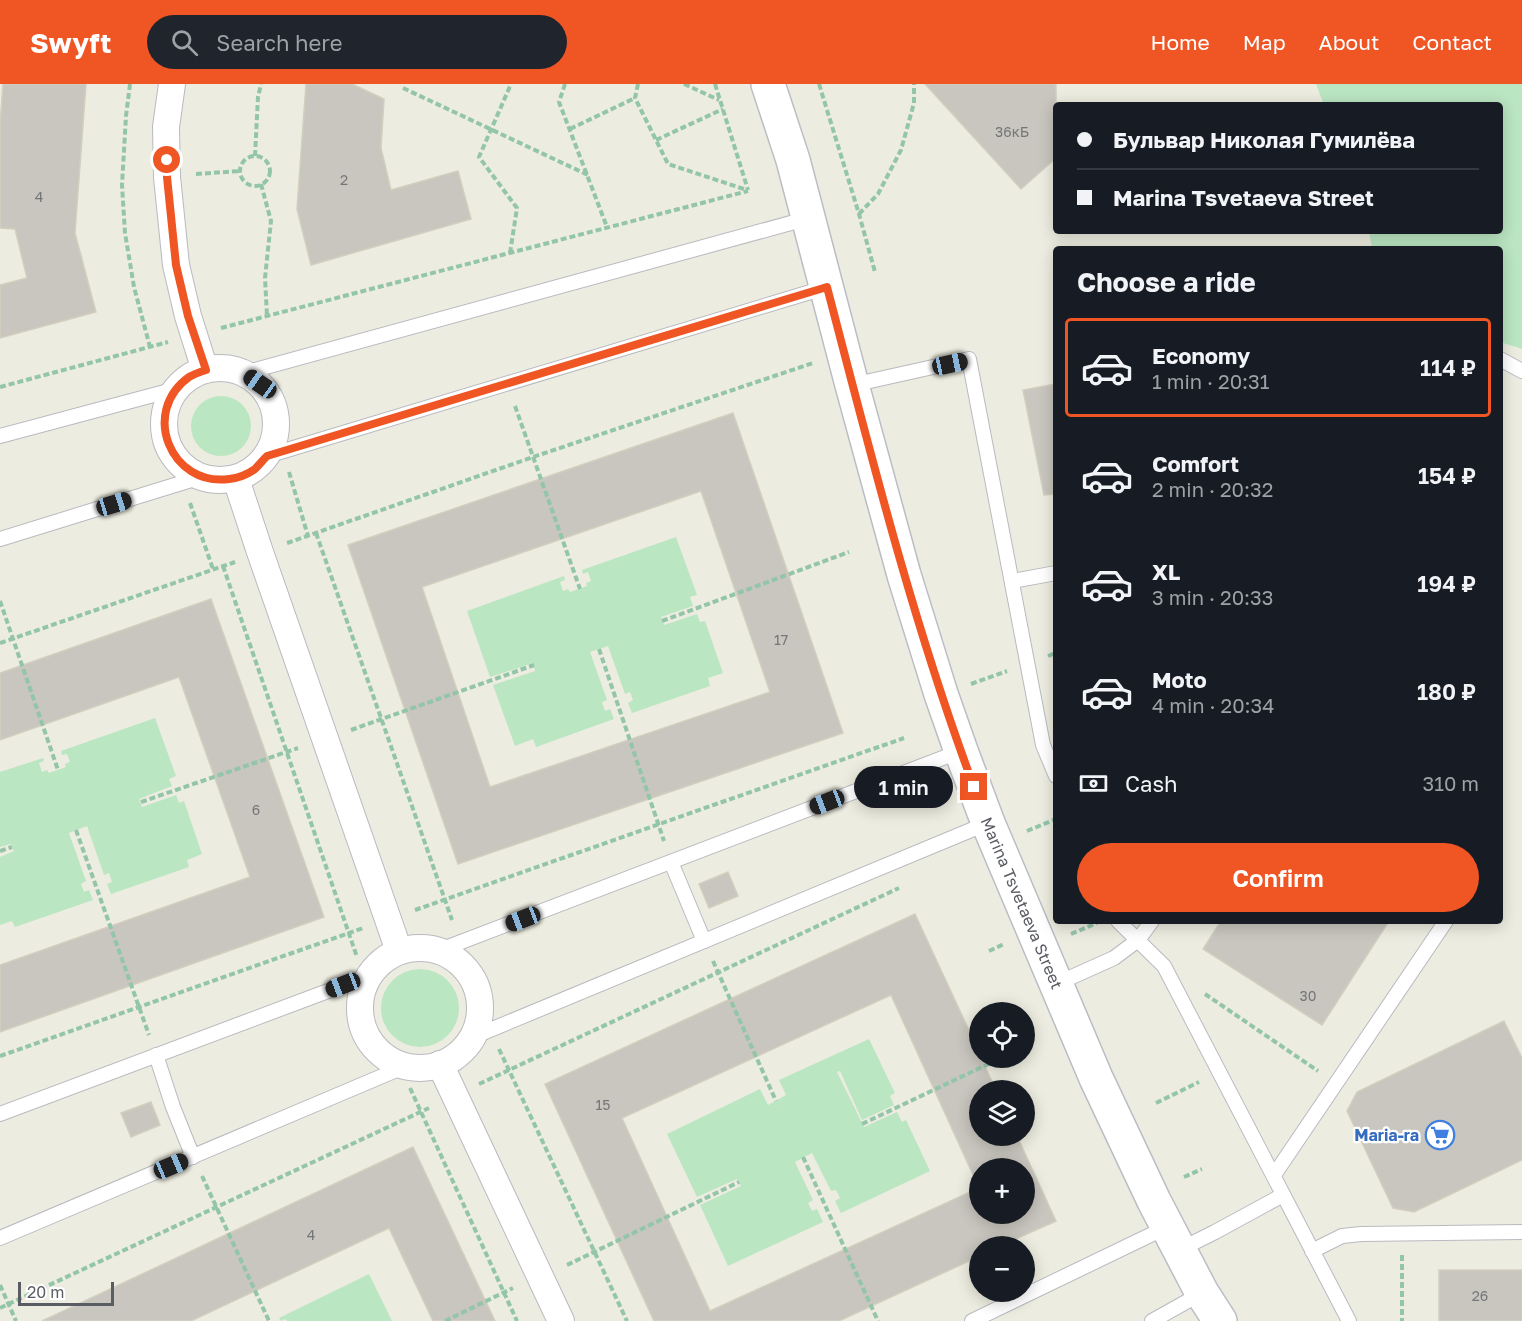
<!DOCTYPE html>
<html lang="en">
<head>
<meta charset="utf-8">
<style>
  :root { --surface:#171b24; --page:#20242c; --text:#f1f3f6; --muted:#9ea1a6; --line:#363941; --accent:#f05524 }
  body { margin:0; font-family:"Golos Text",sans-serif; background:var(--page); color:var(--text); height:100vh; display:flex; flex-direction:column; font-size:22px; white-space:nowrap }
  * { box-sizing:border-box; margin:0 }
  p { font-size:20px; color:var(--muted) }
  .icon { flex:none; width:33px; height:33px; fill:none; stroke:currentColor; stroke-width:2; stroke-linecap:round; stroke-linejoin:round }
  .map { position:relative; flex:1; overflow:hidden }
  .panel { position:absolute; left:1053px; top:162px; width:450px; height:678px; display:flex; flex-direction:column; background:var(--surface); border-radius:6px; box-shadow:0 3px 15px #0003 }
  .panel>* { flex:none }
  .hud { position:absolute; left:1053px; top:18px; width:450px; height:132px; border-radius:6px; box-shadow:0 3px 15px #0003; display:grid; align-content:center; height:132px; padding:0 24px; background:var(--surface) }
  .controls { position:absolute; left:969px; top:918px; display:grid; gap:12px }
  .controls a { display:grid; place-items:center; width:66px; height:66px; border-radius:50%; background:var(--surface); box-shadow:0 3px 15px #0003; font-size:30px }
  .scale { position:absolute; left:18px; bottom:15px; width:96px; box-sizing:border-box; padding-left:6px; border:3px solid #595c62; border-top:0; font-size:16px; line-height:21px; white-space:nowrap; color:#595c62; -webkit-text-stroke:4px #fff; paint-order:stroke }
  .end { position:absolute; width:27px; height:27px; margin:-14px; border:8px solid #f05524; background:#fff; box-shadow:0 0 0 3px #fff }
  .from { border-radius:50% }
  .bubble { position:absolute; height:42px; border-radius:21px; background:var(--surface); box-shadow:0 3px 15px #0003; font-size:20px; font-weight:600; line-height:42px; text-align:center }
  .car { position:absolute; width:18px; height:36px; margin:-18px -9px; border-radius:8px; box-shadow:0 0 4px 2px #0007; background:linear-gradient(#222 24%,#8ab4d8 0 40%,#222 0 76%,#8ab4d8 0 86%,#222 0) }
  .hud b { display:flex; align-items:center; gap:21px; height:57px; font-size:22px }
  .hud b+b { border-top:2px solid var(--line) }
  .hud i { width:15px; height:15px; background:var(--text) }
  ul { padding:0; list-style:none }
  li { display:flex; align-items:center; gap:18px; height:99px; margin:0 12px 9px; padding:0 12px; border:3px solid transparent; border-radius:6px }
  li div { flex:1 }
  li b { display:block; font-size:22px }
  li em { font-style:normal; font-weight:600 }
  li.on { border-color:var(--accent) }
  li>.icon { width:54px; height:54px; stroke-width:1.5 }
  h2 { padding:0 24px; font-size:27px; line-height:72px }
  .pay { display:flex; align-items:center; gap:15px; height:66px; padding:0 24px; font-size:22px }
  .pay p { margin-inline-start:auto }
  .cta { display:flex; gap:12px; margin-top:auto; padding:12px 24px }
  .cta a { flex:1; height:69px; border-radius:36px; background:var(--accent); color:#fff; font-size:24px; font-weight:600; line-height:69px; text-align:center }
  header { display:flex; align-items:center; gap:36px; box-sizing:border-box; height:84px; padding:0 30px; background:var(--accent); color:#fff }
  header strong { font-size:28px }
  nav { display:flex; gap:33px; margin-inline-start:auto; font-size:21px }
  .search { width:420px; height:54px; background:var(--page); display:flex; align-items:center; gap:15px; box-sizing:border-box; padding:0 21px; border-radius:33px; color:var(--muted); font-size:22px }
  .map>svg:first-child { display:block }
</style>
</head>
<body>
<header>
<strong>Swyft</strong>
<div class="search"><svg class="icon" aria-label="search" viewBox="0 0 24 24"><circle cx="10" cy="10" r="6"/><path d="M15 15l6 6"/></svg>Search here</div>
<nav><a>Home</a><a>Map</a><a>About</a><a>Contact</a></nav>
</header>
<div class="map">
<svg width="1522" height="1237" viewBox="0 0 1522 1237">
  <rect width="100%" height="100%" fill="#edece0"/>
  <g fill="#bbe6c2">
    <path d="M1316,0H1522V265L1500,258V165H1372L1369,147H1500V21H1324Z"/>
    <circle cx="221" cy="342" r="30"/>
    <path d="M676,453L697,511L690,513L693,522L661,533L664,541L697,530L700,538L705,537L723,589L708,594L710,602L632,629L628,619L633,616L630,608L625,610L608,562L590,568L607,616L602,618L605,627L610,625L614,635L536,663L533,655L515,662L493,601L535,587L533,579L490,593L467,527L564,492L565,496L560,498L563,507L568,505L570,508L587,502L586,499L591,497L588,488L583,490L582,486Z"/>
    <path d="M155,634L176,692L169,695L172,702L139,715L142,723L176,711L179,719L184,717L202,770L187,776L189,783L111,810L107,800L112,798L109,789L104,791L87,742L69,749L86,797L81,800L84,808L89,806L93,816L15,843L12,837L0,841V773L14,767L11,760L0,763V688L43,674L44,677L39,679L42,688L47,686L49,689L66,683L65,680L70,678L67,670L62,671L61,667Z"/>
    <circle cx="420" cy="924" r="39"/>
    <path d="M869,955L895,1009L890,1012L894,1021L862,1036L840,987L837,988L864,1043L897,1028L902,1038L906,1036L930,1087L841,1129L835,1117L840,1114L836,1106L831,1107L812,1069L795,1078L813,1116L808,1119L812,1127L817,1125L823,1138L728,1182L700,1121L741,1102L737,1095L697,1113L667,1050L760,1005L768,1021L786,1011L779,996Z"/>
    <path d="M369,1190L392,1237H287L285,1235L281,1237L279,1234Z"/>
  </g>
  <g fill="#c8c6be" stroke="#d2cfbf" stroke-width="1.5" fill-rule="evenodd">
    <path d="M3,0H86L75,149L96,228L0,254V201L27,194L15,145L0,144V41Z"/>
    <path d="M306,0H352L384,15L381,64L391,106L458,87L471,135L311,181L297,125Z"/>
    <path d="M925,0H1056V74L1021,105Z"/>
    <path d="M1056,300V410L1044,411L1023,306Z"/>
    <path d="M733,329L843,649L458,780L348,461ZM701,407L770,608L490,703L422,503Z"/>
    <path d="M211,515L324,833L0,948V881L250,793L179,593L0,656V589Z"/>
    <path d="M728,788L738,812L709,824L699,800Z"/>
    <path d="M915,830L980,970V974H981L996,1006H980V1052H1017L1056,1137L1000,1162H980V1172L839,1237H654L545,1000ZM891,911L979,1104L710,1227L622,1034ZM980,1084H1024V1130H980Z"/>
    <path d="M1221,837H1389L1322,941L1203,865Z"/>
    <path d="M1504,937L1522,974V1076L1414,1128L1393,1124L1347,1027L1357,1008Z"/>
    <path d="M151,1018L160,1041L131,1053L121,1029Z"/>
    <path d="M413,1063L495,1237H433L389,1144L191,1237H42Z"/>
    <rect x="1439" y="1186" width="83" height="51"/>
  </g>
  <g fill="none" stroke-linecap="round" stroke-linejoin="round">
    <g stroke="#b9bac0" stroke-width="16">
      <g id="lane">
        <path d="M1500,275L1522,287"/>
        <path d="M244,289L809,134"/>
        <path d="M852,301L969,275L1043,661L1056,692"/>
        <path d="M0,352L176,305"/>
        <path d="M267,372L827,203"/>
        <path d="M0,455L201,393"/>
        <path d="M1012,497L1056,489"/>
        <path d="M671,778L704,857"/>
        <path d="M1118,837L1164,882L1349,1237"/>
        <path d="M440,866L961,667"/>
        <path d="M1056,900L1114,874L1138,856L1152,837"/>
        <path d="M473,953L988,739"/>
        <path d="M156,971L173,1023L193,1073"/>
        <path d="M0,1030L368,892"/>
        <path d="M1274,1091L1446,837"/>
        <path d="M0,1154L406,982"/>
        <path d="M1179,1166L1215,1148L1283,1111"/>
        <path d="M1312,1167L1342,1152L1361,1150L1522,1148"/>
        <path d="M972,1237L1167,1143"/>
        <path d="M1152,1237L1202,1209"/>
      </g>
    </g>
    <g stroke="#b9bac0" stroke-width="28">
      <g id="street">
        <path d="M172,0L166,43L167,93L176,181L188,232L205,286"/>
        <circle cx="220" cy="340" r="56"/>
        <path d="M236,395L260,468L399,867"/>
        <circle cx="420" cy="924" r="60"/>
        <path d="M440,980L561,1237"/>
      </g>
    </g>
    <g stroke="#bbbdc5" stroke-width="36">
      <path id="secondary" d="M768,0L793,76L852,301L904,491L941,610L961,667L988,739L1096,994L1154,1117L1202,1209L1220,1237"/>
    </g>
    <g stroke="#93c5a9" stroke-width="4" stroke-dasharray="6 3" stroke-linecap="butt">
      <path d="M130,0L126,32L122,101L125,149L134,203L150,263"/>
      <path d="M565,0L559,18L607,143"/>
      <path d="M638,0L635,14L668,80L747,106"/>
      <path d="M684,0L719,16"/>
      <path d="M715,0L748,106"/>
      <path d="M819,0L859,130L875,188"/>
      <path d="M403,4L588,91"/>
      <path d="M570,45L635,14"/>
      <path d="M656,56L723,25"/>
      <path d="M255,72L258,13L261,0"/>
      <circle cx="255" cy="87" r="15"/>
      <path d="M196,90L240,87"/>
      <path d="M261,100L271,137L265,194L267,232"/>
      <path d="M859,130L878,110L901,66L914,19V0"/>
      <path d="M510,169L517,124L479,73L511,0"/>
      <path d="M221,244L748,107"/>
      <path d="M0,303L168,258"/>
      <path d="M515,322L580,505"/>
      <path d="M289,388L308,452"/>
      <path d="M190,419L213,485"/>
      <path d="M316,449L452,836"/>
      <path d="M287,459L533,373L813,279"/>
      <path d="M223,482L357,873"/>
      <path d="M0,517L58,686"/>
      <path d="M662,537L849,468"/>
      <path d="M0,559L235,478"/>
      <path d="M599,565L664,757"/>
      <path d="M1048,572L1056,569"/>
      <path d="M971,600L1007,587"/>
      <path d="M351,646L534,581"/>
      <path d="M141,718L298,664"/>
      <path d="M76,746L149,951"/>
      <path d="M1027,747L1056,735"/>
      <path d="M0,767L12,763"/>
      <path d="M415,826L904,654"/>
      <path d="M1071,850L1097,839"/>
      <path d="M989,867L1004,860"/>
      <path d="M713,877L776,1017"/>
      <path d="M1205,910L1318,987"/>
      <path d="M1024,962H1026"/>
      <path d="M499,965L627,1237"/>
      <path d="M0,972L363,844"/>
      <path d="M479,1000L899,804"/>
      <path d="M410,1004L517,1237"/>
      <path d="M1156,1019L1199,998"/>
      <path d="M862,1040L1001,974"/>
      <path d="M803,1073L878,1237"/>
      <path d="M202,1092L269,1237"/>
      <path d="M1184,1093L1202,1085"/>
      <path d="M1402,1171V1237"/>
      <path d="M567,1181L594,1168L739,1098"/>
      <path d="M0,1201L16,1237"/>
      <path d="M0,1224L429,1024"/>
      <path d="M445,1237L513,1204"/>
    </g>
    <use href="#lane" stroke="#fff" stroke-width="14"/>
    <use href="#street" stroke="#fff" stroke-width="26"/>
    <use href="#secondary" stroke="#fff" stroke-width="33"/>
  </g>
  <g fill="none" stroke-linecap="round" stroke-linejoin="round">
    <path stroke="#f05524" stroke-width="8" d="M167,76V93L176,181L188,232L206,286C200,288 194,290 189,293C140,328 171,403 229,395C238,394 248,390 255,385C259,381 263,376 267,372L827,203C871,371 913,540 974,703"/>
  </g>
  <defs>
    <g id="supermarket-ring" transform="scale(1.5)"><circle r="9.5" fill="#fff" stroke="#3f7fe0" stroke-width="1.5"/><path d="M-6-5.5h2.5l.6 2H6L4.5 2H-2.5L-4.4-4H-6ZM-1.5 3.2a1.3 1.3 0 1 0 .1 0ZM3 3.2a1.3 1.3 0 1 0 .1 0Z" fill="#3f7fe0"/></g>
  </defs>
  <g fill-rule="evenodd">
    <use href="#supermarket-ring" x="1440" y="1051"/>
  </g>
  <g text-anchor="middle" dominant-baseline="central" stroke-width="4.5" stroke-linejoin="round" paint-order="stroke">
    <g font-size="14" fill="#757679">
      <text x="1012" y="47">36кБ</text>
      <text x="344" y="95">2</text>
      <text x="39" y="112">4</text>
      <text x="781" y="555">17</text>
      <text x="256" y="725">6</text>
      <text x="1308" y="911">30</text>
      <text x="603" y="1020">15</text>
      <text x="311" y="1150">4</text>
      <text x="1480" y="1211">26</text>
    </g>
    <g font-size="16" fill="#595c62" stroke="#fff">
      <text transform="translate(1022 819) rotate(67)">Marina Tsvetaeva Street</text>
    </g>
    <g font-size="16" font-weight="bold" fill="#366cbe" stroke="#fff" text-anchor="end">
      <text x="1419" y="1051">Maria-ra</text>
    </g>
  </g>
</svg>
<div class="controls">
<a><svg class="icon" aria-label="locate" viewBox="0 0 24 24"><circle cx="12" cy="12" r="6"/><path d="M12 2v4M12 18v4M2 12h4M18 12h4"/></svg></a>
<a><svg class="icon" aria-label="layers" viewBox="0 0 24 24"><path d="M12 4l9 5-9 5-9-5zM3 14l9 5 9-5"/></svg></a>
<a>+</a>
<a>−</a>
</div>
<div class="scale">20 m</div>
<i class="end from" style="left:167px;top:76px"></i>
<i class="end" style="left:974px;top:703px"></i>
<div class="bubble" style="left:854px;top:682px;width:99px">1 min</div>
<i class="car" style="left:950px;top:280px;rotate:78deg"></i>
<i class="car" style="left:260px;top:300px;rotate:305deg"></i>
<i class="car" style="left:114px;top:420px;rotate:73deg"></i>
<i class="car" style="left:827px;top:718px;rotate:249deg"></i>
<i class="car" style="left:523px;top:835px;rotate:249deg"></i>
<i class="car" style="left:343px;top:901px;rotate:249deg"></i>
<i class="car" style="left:171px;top:1082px;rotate:67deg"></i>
<div class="hud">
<b><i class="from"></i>Бульвар Николая Гумилёва</b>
<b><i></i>Marina Tsvetaeva Street</b>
</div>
<section class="panel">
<h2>Choose a ride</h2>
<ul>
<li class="on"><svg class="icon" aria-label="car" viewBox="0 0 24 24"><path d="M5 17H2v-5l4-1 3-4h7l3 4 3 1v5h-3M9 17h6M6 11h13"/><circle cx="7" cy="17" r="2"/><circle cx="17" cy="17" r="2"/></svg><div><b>Economy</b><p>1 min · 20:31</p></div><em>114 ₽</em></li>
<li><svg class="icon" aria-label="car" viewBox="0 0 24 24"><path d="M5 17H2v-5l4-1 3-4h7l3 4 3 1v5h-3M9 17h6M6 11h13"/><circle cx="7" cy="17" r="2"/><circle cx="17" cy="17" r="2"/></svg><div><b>Comfort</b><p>2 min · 20:32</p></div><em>154 ₽</em></li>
<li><svg class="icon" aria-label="car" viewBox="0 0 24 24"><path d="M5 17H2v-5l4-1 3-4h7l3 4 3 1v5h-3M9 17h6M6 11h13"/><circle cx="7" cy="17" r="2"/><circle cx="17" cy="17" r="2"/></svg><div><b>XL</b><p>3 min · 20:33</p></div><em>194 ₽</em></li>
<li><svg class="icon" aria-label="car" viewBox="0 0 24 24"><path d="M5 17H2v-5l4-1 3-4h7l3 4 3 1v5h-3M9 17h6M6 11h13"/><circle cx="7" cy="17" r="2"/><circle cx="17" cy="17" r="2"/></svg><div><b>Moto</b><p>4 min · 20:34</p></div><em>180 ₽</em></li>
</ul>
<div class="pay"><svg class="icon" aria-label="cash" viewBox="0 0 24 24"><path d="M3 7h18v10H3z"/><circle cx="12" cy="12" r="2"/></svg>Cash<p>310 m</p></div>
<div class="cta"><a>Confirm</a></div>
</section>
</div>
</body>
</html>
